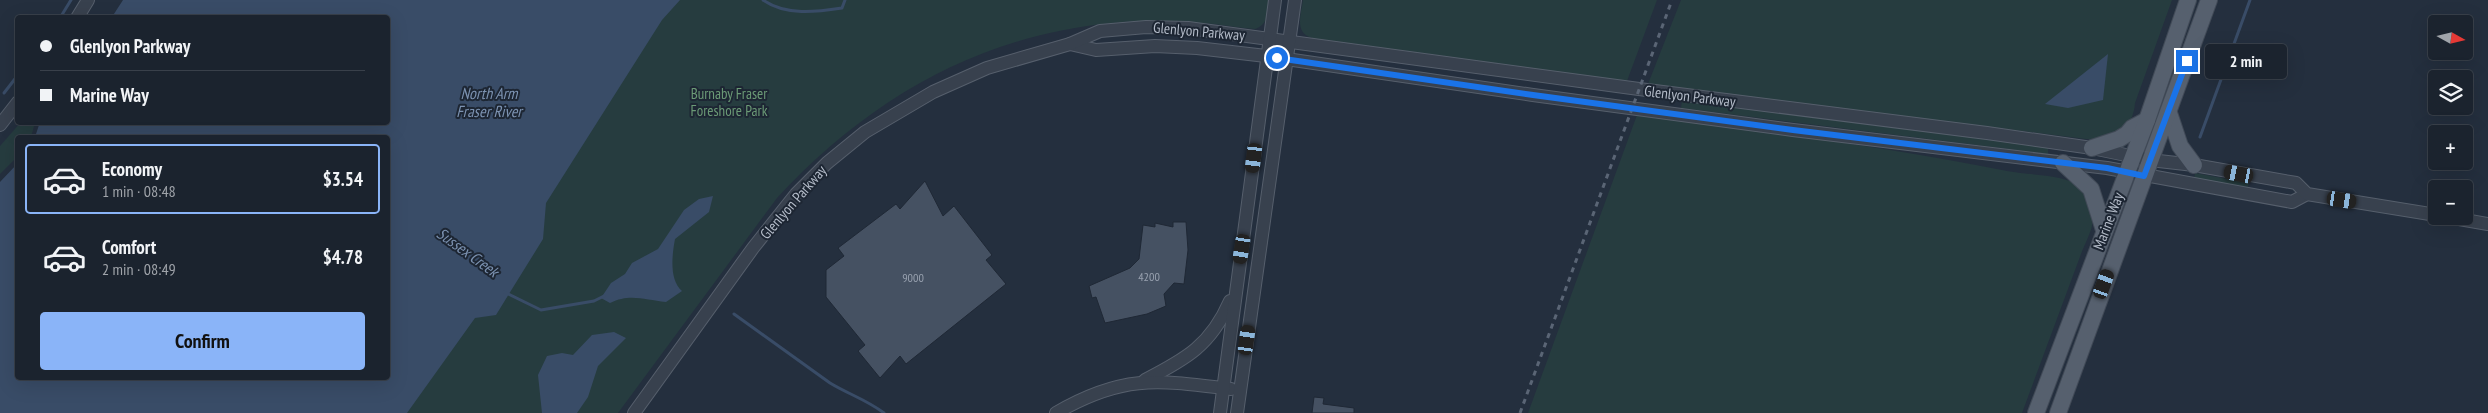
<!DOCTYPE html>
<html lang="en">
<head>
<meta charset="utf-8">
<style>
  :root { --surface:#1b232e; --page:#242b36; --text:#f1f3f6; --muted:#a0a4aa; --line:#39404a; --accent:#8ab4f8 }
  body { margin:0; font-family:"PT Sans Narrow",sans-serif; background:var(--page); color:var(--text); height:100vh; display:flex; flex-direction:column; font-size:19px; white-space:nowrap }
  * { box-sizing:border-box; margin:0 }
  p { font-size:16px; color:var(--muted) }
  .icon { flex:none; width:28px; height:28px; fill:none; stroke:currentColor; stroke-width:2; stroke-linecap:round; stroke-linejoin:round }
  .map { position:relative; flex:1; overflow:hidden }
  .sheet { position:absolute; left:15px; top:135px; width:375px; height:245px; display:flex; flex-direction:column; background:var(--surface); border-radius:5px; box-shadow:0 5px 20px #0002,0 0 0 1px var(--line) }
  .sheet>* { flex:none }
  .guide { position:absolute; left:15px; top:15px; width:375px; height:110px; border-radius:5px; box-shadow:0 5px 20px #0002,0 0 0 1px var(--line); display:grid; align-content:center; height:110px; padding:0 25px; background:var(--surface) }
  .needle { width:32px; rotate:98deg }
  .tools { position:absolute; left:2428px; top:15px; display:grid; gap:10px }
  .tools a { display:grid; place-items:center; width:45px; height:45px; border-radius:5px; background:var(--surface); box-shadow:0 5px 20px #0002,0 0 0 1px var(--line); font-size:25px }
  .end { position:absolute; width:22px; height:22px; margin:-11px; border:6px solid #1a73e8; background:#fff; box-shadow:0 0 0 2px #fff }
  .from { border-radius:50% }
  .bubble { position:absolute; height:35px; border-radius:5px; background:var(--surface); box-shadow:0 5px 20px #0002,0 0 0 1px var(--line); font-size:16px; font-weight:700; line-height:35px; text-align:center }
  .car { position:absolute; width:15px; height:30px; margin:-15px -8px; border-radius:6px; box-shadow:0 0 4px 1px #0007; background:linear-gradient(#222 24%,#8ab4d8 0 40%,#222 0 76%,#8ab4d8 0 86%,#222 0) }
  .guide b { display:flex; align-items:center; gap:18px; height:48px; font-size:19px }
  .guide b+b { border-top:1px solid var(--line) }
  .guide i { width:12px; height:12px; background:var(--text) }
  ul { padding:9px 0 0; list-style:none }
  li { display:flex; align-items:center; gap:15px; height:70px; margin:0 10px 8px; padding:0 15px; border:2px solid transparent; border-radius:5px }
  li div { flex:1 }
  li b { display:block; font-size:19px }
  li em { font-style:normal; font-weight:700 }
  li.selected { border-color:var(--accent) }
  li>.icon { width:45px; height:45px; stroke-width:1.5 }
  .button { display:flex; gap:10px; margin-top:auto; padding:10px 25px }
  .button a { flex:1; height:58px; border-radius:5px; background:var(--accent); color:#111; font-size:20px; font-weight:700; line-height:58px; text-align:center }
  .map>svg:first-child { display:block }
</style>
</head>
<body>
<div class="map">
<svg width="2488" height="413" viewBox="0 0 2488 413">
  <rect width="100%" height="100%" fill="#242f3e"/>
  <g fill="#263c3f">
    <path d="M647,0H1270C1268,12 1268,25 1255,29C1238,28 1220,24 1203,23C1173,21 1141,20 1112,23C977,36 868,100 777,198L618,413H361L406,353L504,300L509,289L488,281Z"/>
    <path d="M1303,0H1657L1627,81L1312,38C1294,33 1301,14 1303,0Z"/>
    <path d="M1681,0H2172L2135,103C2133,131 2113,139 2086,139L1648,84Z"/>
    <path d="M1682,101L2048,146V154L1681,108Z"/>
    <path d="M1637,115C1761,131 1885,146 2007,171C2033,176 2062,173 2084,188C2096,224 2096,219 2081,254L2022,413H1528Z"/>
    <path d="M21,122L35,123L31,137L18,138L17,157L0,174V146Z"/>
    <path d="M2195,173L2249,183L2248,187L2194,180Z"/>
  </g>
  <g fill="#394c67">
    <path d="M123,0H680L662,20L546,203L543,239L496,315L475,318L407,413H0V182L17,164L18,378H388V138L35,137L40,122H388V18L112,17Z"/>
    <path d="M2108,54L2103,100L2068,108L2045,104Z"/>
    <path d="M713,196L709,212L675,239C672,255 669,280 682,291L666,302C645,300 630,293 610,303L601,298L611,283L625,274L632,263L658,249L684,210L699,199Z"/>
    <path d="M614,332L626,338L598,366L588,397L577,413H542L538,375L547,356L562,353L573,355L592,335Z"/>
  </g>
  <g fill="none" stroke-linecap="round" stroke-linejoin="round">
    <g stroke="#394c67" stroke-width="3">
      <path d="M763,0C786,16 816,12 842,8L845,0"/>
      <path d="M60,18L71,0"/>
      <path d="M4,93L18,75"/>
      <path d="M2200,137L2250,0"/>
      <path d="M504,292L541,310L594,301L604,296"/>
      <path d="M734,314L830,383C848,394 867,400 884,413"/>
    </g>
  </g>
  <g fill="#455162" stroke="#1f2835">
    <path d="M925,181L943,216L954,206L992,255L986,260L1006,284L906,364L900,356L880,378L858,351L865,345L826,297V270L844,256L838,248L896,204L900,209Z"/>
    <path d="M1173,222H1186L1188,250L1184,284L1174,283L1164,294L1166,306L1147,314L1105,323L1096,297L1092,298L1089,286L1130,268L1139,259L1143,225L1155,227V223L1173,227Z"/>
    <path d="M1314,397L1324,398L1323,404L1354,408V413H1312Z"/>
  </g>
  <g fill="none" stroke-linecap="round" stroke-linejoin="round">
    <g stroke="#565f6c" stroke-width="14">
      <g id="minor">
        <path d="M77,18L88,0"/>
        <path d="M1070,44L1096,50L1155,46L1197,48L1266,56L1533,95L1793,130L2107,168L2292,202L2307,194"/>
        <path d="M0,125L18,102"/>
        <path d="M2442,216L2488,224"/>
        <path d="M1145,380C1186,359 1211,345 1230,301"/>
        <path d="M634,413L753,248L796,194L827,163L865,132L933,92L987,68L1070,44L1100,31L1146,27L1188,28L1639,89L1987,133L2092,148L2150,160L2194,165L2296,183L2307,194L2436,215"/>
        <path d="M1056,413C1123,374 1158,380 1231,389"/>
        <path d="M1220,413L1275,0"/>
        <path d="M1237,413L1295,0"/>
      </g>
    </g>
    <g stroke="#414a57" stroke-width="18">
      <g id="major">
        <path d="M2169,113L2180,146L2194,165"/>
        <path d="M2092,148L2119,139L2127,134L2132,128L2147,120"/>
        <path d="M2063,163L2091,189L2104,230"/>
        <path d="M2036,413L2147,120L2188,0"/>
        <path d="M2058,413L2209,0"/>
      </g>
    </g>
    <use href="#minor" stroke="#38414e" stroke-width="12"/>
    <use href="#major" stroke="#56606e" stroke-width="16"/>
    <path stroke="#5a6575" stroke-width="3" stroke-dasharray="5 5" stroke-linecap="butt" d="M1520,413L1672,0"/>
  </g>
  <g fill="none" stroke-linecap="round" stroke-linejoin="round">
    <path stroke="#1a73e8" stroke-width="6" d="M1277,58L1533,95L1793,130L2107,168L2144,176L2187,61"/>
  </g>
  <g text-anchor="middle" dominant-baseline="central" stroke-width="4" stroke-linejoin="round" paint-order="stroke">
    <g font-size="12" fill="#98a1af">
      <text x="1149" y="276">4200</text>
      <text x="913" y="277">9000</text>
    </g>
    <g font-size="15" fill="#b4bcc9" stroke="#1d2633">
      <text transform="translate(1199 31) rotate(5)">Glenlyon Parkway</text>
      <text transform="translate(1690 96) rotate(7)">Glenlyon Parkway</text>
      <text transform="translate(793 202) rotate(-49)">Glenlyon Parkway</text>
      <text transform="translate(2108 221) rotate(-69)">Marine Way</text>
    </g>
    <g font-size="15" fill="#6b9a76" stroke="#1d2633">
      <text x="729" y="93">Burnaby Fraser<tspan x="729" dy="17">Foreshore Park</tspan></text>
    </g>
    <g font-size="16" font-style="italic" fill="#7c92b1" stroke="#1d2633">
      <text x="489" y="93">North Arm<tspan x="489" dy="18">Fraser River</tspan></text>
      <text transform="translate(468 252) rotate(36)">Sussex Creek</text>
    </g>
  </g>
</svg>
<div class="tools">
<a><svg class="needle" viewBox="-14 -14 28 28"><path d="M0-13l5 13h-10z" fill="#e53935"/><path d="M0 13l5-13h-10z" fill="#a0a4aa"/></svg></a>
<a><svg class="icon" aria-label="layers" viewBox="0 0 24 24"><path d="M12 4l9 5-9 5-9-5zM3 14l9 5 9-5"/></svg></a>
<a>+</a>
<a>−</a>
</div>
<i class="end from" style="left:1277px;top:58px"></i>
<i class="end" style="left:2187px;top:61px"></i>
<div class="bubble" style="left:2205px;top:44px;width:82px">2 min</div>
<i class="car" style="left:1254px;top:158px;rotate:187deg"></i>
<i class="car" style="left:2239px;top:174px;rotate:281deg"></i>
<i class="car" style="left:2342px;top:200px;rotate:99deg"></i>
<i class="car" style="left:1242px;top:249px;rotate:189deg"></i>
<i class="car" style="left:2104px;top:284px;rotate:20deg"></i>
<i class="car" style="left:1247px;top:340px;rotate:8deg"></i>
<div class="guide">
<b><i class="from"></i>Glenlyon Parkway</b>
<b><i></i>Marine Way</b>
</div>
<section class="sheet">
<ul>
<li class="selected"><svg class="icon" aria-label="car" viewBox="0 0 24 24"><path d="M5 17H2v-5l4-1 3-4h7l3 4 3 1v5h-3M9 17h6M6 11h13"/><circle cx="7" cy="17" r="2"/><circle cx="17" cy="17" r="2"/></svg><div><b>Economy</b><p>1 min · 08:48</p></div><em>$3.54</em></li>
<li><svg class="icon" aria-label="car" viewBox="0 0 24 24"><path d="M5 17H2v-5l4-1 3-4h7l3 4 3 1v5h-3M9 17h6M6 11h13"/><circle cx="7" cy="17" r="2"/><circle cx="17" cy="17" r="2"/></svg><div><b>Comfort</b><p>2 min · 08:49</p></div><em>$4.78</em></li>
</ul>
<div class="button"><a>Confirm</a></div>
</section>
</div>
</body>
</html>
